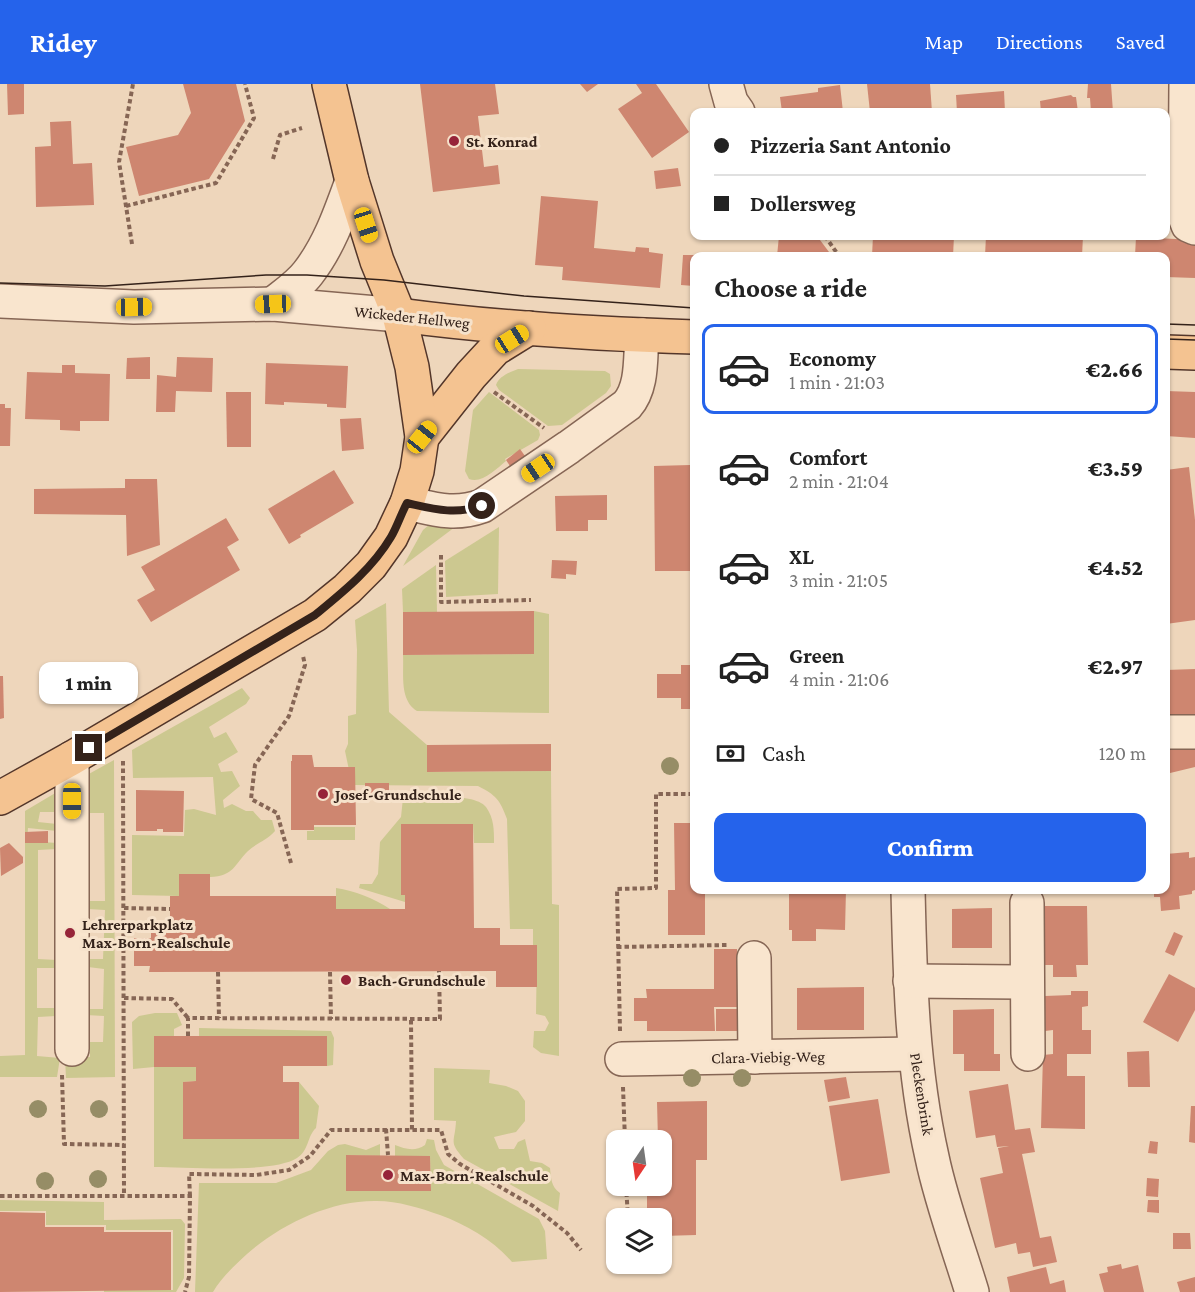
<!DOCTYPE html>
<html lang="en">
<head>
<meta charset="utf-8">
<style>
  :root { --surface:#fff; --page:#f2f2f2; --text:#222; --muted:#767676; --line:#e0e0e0; --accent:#2563eb }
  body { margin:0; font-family:"Crimson Pro",serif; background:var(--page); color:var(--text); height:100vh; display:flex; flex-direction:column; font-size:22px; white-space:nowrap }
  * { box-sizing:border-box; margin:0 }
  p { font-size:20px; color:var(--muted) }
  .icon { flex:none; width:33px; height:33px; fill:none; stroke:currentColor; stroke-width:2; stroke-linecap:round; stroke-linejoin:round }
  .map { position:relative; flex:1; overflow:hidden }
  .sheet { position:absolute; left:690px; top:168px; width:480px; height:642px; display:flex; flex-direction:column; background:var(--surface); border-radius:12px; box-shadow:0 2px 4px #0004 }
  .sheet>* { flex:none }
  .hud { position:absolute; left:690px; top:24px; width:480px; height:132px; border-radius:12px; box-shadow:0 2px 4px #0004; display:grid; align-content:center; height:132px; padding:0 24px; background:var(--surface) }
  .needle { width:39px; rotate:193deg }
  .buttons { position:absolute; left:606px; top:1046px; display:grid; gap:12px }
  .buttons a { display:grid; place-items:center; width:66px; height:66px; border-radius:12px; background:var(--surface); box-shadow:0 2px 4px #0004; font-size:30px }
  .end { position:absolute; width:27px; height:27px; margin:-14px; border:8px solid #34221a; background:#fff; box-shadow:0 0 0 3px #fff }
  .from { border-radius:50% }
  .bubble { position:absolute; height:42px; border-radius:12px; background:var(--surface); box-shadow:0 2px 4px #0004; font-size:20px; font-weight:800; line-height:42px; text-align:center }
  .car { position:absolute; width:18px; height:36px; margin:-18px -9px; border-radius:8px; box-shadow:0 0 4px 2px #0007; background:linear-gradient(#f5c518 24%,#345 0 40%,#f5c518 0 76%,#345 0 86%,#f5c518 0) }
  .hud b { display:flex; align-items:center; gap:21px; height:57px; font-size:22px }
  .hud b+b { border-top:2px solid var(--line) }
  .hud i { width:15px; height:15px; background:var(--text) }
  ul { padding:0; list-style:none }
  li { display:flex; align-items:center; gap:18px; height:90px; margin:0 12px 9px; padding:0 12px; border:3px solid transparent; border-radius:12px }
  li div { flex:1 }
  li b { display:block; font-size:22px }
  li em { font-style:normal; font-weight:800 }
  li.current { border-color:var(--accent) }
  li>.icon { width:54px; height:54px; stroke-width:1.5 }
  h2 { padding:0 24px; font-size:27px; line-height:72px }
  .pay { display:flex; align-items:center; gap:15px; height:66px; padding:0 24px; font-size:22px }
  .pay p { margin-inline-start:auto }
  .button { display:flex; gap:12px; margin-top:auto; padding:12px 24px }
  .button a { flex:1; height:69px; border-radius:12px; background:var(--accent); color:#fff; font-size:24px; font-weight:800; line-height:69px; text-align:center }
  header { display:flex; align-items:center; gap:36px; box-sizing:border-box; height:84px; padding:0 30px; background:var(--accent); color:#fff }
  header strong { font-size:28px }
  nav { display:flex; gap:33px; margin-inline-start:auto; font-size:21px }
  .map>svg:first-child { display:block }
</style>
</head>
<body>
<header>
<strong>Ridey</strong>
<nav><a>Map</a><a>Directions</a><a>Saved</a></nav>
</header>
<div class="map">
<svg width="1195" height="1208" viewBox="0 0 1195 1208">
  <rect width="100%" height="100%" fill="#eed6bb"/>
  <g fill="#ccc890">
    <path d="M518,285L605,287L610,290L611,302L606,309L562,341L548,342L499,306L496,301C499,292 510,288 518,285Z"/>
    <path d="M489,308L539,346L540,351L538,356L505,375L506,377C496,385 482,400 469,395L465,387L473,326Z"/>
    <path d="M463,437L403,482L423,446L430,440Z"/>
    <path d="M499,443L498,510L446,513L445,477Z"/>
    <path d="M436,481L437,528H403L402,505Z"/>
    <path d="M386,519L389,628L427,661V688L551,687L552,820L559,821V972L541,969L533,963L534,947H545L549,939L545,932L536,930L537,861H533V845H510L507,735C500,716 496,711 478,702L355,701V686H349L345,667L348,660V632L356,630L357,566L355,536Z"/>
    <path d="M534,527L549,530V629L417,627C399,616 404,590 403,571L534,570Z"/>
    <path d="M242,604L250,614L246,620L209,643L214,654L226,648L238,668L218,680L221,688L232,687L240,702L223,716L224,724L232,720L246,727H253L261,736H272L275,747C267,756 257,759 248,767C234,781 234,792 210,793V790H179V812L132,811V751L184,752L185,726L194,725L216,731L213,693L133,694L132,666Z"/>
    <path d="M114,676L115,993L66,994L65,973H90V958H103L104,932L86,931V925H103L104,885L88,883L87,875H103L105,826L88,825V817H105L104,729H88L87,691Z"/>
    <path d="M57,708V728H40L38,738L57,740V747L28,744L27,757L57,759V765L38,766V875L57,876V884H37V924H57L56,932L38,933L37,972L60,974L57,993H0V972L25,971V727Z"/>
    <path d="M403,714C422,714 474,708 486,723C494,734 494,746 494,759H474L473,740H401V811H405V818L359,804L360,800H372L378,790L380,758L401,733Z"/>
    <path d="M314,743H355V756H307V747H314Z"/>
    <path d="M336,804C355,807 373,814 390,825H336Z"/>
    <path d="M155,929H177L182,941L174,945V952L196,983V997L183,998V1055H299V998L319,1022L316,1044C307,1052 309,1067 297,1074C272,1090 186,1083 154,1083V983L133,985L132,938L139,932Z"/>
    <path d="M199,944L331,947L334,954L333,981L327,982V952H199Z"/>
    <path d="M434,984L490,986L489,999L506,1002L518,1007L525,1017V1037L516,1048L494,1053L499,1065H514L518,1058L525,1055L530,1077L542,1079L550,1084C551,1094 551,1103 560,1109L558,1127L464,1075C448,1057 455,1059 456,1037L434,1036Z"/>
    <path d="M427,1055L434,1056L436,1066L444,1081L539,1135L545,1147L547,1175L512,1178C493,1156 467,1141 440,1131C420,1124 398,1117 377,1117C331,1116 281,1140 247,1170C235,1181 221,1194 213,1208H195L199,1099H276L311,1086L328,1067L338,1061L345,1060L366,1066L380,1060V1072L346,1071V1107H431L430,1072H395V1061C405,1065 415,1068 425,1061Z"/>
    <path d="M0,1116L104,1118V1136L181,1135L185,1140L184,1194L176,1208H104V1206H173V1146H106V1141H46V1127H0Z"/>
  </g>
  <g fill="#ce8670">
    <path d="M7,0H24V30L8,31Z"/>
    <path d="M183,0H236L245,37L209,95L139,112L126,63L178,51L191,29Z"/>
    <path d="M420,0H495L499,30L478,32L484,83L498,81L500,100L433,108Z"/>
    <path d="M580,0H598L587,8Z"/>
    <path d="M636,0H656L689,48L652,74L618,25L642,9Z"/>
    <path d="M867,0H930L932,28H870Z"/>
    <path d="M1088,0H1111L1113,28H1091L1090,14H1087Z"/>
    <path d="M840,1L843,28H782L780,13L818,8V4Z"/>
    <path d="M1004,7L1005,28H957L956,11Z"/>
    <path d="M1071,11L1073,13H1076L1078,28H1041L1040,17Z"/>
    <path d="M71,37L73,80L92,79L94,121L36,123L35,63L51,62L50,38Z"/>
    <path d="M678,84L681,102L656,105L654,87Z"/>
    <path d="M541,112L598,117L594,164L635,168L636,163L649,164V168L663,170L660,204L562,196L563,183L535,181Z"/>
    <path d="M779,152H817L832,172H777Z"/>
    <path d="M873,152H954L953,172H872Z"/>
    <path d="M986,152H1083L1082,172H985Z"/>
    <path d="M1136,153L1195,156V194L1166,193V172H1135Z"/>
    <path d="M683,171H694V202L681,201Z"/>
    <path d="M150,273V295H126L127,274Z"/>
    <path d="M177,273L213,274L212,308L176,307L175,328H156L157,291L176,293Z"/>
    <path d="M266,279L348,282L346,324L327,323V320L284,318V321L265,320Z"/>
    <path d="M62,281H75V289L110,290L109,337H80V347L60,346V336L25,335L27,288L62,289Z"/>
    <path d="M1166,307L1195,308V354L1166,352Z"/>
    <path d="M226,308H251V363H227Z"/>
    <path d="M0,320H5V324H11L10,362H0Z"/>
    <path d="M361,334L364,365L342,367L340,335Z"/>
    <path d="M520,365L525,372L510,382L506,376Z"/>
    <path d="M690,381V442H694V487H655L654,382Z"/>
    <path d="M1189,383L1195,436V536L1166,540V386Z"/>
    <path d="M334,386L354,419L300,451L301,453L289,460L268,425Z"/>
    <path d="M125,395H157L160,461L127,472L126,431L34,430V405L125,404Z"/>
    <path d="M607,411V436H588V447H556L555,412Z"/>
    <path d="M226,434L239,456L227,463L240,486L151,538L137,516L155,506L141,483Z"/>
    <path d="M552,476L577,477L576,491L566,490V495L551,494Z"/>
    <path d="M534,527V570L403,571V528Z"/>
    <path d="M681,581H694V625H681V614H657V590H681Z"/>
    <path d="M1195,585V637H1166V586Z"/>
    <path d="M0,592H3L4,634L0,635Z"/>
    <path d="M1195,658V683L1166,690V666Z"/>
    <path d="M551,660V687L427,688V661Z"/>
    <path d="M292,671H312L314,683H355L356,741H314V746H291V677H292Z"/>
    <path d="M365,699H389V711L365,712Z"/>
    <path d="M136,706L184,707L183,748H163V745H157V747H136Z"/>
    <path d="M674,739H694V806H705V851H668V806H675Z"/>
    <path d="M401,740H473L474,844H500V861H537V903H496V887L149,888L150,882H134V854H151V845H170V812H179V790H210V812H336V825H405V811H401Z"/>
    <path d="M48,747V759H25V748Z"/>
    <path d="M9,759L23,773V779L1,792L0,764Z"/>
    <path d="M1189,768V774L1195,773V806L1192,807V810L1179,812L1180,825L1161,827L1160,813H1154V806H1166V770Z"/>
    <path d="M789,806H846L845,846L816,845V857H792V846H789Z"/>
    <path d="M1042,822H1087L1088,881H1076L1077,893H1053V881H1043Z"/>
    <path d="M992,824V864H952V825Z"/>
    <path d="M1174,848L1183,852L1174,872L1165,868Z"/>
    <path d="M714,865H737L738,923H714L715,947H647V937H634V914H647L646,905H714Z"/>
    <path d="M1169,890L1195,904V926L1178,958L1143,938Z"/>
    <path d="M864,903V946H797V904Z"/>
    <path d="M1071,907H1088V922L1082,923V946H1091V970H1067V992H1085V1045L1041,1044L1043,971L1053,970V946L1045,947V912L1071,911Z"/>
    <rect x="716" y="925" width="23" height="22"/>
    <path d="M994,925V970H1000V987H964V970H953V926Z"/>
    <path d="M154,952H327V982H283V998H299V1055H183V998L196,997V983H154Z"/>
    <path d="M1149,967L1150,1003H1128L1127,968Z"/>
    <path d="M846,993L850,1014L828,1018L824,996Z"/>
    <path d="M1008,1000L1015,1046L1030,1044L1035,1068L1022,1070L1040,1154L1051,1152L1057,1178L1033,1183L1030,1168L1018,1170L1016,1159L995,1164L980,1094L1003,1089L998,1064L1009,1062L997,1063L995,1051L976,1054L969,1007Z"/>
    <path d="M878,1015L890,1089L841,1097L829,1022Z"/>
    <path d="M707,1017V1076H696V1151L662,1152V1134H647V1101H662V1056H658L657,1018Z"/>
    <path d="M1191,1022H1195V1059L1189,1058Z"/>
    <path d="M1150,1057L1158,1058L1157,1070L1148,1069Z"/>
    <path d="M346,1071L430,1072L431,1107H346Z"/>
    <path d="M1147,1094L1159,1095L1158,1113L1146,1112Z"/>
    <path d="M1148,1116H1159V1129L1147,1128Z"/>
    <path d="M0,1128L45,1129V1143H104V1148H171V1206L0,1208Z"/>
    <path d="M1173,1149H1190L1191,1165H1173Z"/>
    <path d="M1121,1180L1122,1185L1138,1181L1144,1208H1104L1099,1190L1108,1188L1107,1183Z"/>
    <path d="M1046,1183L1050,1200L1064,1196L1066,1208H1010L1007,1193Z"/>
    <path d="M1195,1193V1208H1180L1177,1198Z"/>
  </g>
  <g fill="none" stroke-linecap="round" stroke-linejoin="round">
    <g stroke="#866655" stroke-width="36">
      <g id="minor">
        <path d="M726,0L731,18L738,28"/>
        <path d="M1186,0L1185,133L1188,141L1195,144"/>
        <path d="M0,217L134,223L273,220L399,231"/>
        <path d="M273,220C284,211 299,201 308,189C329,162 340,130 352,97"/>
        <path d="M407,419C434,425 454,432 482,422L569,363L627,321C643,303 640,274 642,251"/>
        <path d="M1166,648H1195"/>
        <path d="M908,806C910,896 912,984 932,1073C941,1117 959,1165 972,1208"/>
        <path d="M1027,819L1028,970"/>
        <path d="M754,874L755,973"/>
        <path d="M910,897L1027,898"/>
        <path d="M72,965V674"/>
        <path d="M622,975L915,970"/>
      </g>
    </g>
    <g stroke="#53362a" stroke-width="36">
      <g id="major">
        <path d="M399,231C497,244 596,250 694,253"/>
        <path d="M1166,268L1195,269"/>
        <path d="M422,353L471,291L495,265L529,244"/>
        <path d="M0,714L72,674L315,531L347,505L371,481L391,453L407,419L417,387L422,353L412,283L399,231L377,177L352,97L329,0"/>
      </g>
    </g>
    <g stroke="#866655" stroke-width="4" stroke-dasharray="4.5 3" stroke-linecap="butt">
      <path d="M273,75L280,51L302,44"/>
      <path d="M126,122L216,99L254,34L245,0"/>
      <path d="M825,152L839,172"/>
      <path d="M132,160L119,78L133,0"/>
      <path d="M494,308L544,344"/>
      <path d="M441,471V518L531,516"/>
      <path d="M123,677L124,1112"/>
      <path d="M291,779L277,729L251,715L255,681L289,632L305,581L303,572"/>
      <path d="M124,824L170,825"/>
      <path d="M617,863L727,861"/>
      <path d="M218,888L219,934"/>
      <path d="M330,888L331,935"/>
      <path d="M124,914L172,915L188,934"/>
      <path d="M411,936L412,1046"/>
      <path d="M620,947L617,805L656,804V710H694"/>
      <path d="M188,952V934L440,935L439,887"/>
      <path d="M62,991L64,1060L124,1061"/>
      <path d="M623,1003L625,1056"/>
      <path d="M386,1045L388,1071"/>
      <path d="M626,1101L628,1134"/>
      <path d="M0,1112H190L189,1193L185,1208"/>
      <path d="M190,1112L189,1090L256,1091L289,1086L310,1072L331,1046H441L448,1070L460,1080L533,1122L567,1149L581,1166"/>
    </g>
    <use href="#minor" stroke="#f9e5ce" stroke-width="33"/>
    <use href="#major" stroke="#f4c391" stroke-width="33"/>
    <g stroke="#34221a" stroke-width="1.5">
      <path d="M0,199L105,202L266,191H307L384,196L524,212L694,224"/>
      <path d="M1166,240L1195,241"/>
      <path d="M1166,255L1195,256"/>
    </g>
  </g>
  <g fill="#968d66">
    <circle cx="670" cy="682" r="9"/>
    <circle cx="692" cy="994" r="9"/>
    <circle cx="742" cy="994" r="9"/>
    <circle cx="38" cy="1025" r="9"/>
    <circle cx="99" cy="1025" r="9"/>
    <circle cx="98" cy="1095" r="9"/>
    <circle cx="45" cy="1097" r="9"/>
  </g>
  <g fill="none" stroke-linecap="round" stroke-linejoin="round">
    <path stroke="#34221a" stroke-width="8" d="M89,664L315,531C343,508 372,485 391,453C397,443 401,430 407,419C434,425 454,431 482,422"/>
  </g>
  <g fill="#962439" stroke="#f6e2cb" stroke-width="2">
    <circle cx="454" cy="57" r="6"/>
    <circle cx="323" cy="710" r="6"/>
    <circle cx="70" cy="849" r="6"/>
    <circle cx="346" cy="896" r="6"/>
    <circle cx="388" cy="1091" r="6"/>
  </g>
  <g text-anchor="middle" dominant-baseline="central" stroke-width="6" stroke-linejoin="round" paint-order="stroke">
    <g font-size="16" font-weight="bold" fill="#34221a" stroke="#f6e2cb" text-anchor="start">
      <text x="466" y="57">St. Konrad</text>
      <text x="335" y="710">Josef-Grundschule</text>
      <text x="82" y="840">Lehrerparkplatz<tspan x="82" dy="18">Max-Born-Realschule</tspan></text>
      <text x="358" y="896">Bach-Grundschule</text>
      <text x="400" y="1091">Max-Born-Realschule</text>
    </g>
    <g font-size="16" fill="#34221a" stroke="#f6e2cb">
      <text transform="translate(412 233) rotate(6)">Wickeder Hellweg</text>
      <text transform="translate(768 973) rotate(-1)">Clara-Viebig-Weg</text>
      <text transform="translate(922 1010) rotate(81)">Pleckenbrink</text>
    </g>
  </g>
</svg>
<div class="buttons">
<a><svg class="needle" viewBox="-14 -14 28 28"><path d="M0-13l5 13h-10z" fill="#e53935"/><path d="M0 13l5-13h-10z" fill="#767676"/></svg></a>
<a><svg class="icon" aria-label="layers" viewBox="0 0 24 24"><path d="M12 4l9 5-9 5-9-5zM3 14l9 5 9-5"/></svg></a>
</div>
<i class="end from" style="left:482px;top:422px"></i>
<i class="end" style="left:89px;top:664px"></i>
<div class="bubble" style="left:39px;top:578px;width:99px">1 min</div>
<i class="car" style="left:366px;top:141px;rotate:162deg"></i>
<i class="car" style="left:273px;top:220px;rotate:268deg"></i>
<i class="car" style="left:134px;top:223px;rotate:89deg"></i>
<i class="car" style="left:512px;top:255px;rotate:58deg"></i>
<i class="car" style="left:422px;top:353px;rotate:39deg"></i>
<i class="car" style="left:538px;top:384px;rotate:236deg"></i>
<i class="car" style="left:72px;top:717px;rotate:180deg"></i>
<div class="hud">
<b><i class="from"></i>Pizzeria Sant Antonio</b>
<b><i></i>Dollersweg</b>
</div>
<section class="sheet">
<h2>Choose a ride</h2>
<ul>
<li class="current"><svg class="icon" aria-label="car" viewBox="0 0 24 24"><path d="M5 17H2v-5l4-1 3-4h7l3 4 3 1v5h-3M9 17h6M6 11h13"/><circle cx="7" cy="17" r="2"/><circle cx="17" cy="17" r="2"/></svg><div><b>Economy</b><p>1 min · 21:03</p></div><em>€2.66</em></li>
<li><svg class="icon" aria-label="car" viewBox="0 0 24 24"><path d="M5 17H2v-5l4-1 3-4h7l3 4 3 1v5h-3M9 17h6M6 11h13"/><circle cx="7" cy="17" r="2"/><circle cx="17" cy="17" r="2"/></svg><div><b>Comfort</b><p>2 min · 21:04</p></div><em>€3.59</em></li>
<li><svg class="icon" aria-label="car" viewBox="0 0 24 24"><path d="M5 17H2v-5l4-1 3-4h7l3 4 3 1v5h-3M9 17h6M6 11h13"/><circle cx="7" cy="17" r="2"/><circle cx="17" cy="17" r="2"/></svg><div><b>XL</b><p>3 min · 21:05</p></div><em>€4.52</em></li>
<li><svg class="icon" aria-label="car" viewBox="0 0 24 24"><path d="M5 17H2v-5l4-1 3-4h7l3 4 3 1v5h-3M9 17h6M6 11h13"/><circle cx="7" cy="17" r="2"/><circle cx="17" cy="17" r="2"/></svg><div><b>Green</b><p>4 min · 21:06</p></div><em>€2.97</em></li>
</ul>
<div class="pay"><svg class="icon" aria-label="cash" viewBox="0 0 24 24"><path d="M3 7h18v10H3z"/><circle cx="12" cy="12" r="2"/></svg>Cash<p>120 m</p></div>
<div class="button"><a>Confirm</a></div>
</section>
</div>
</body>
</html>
